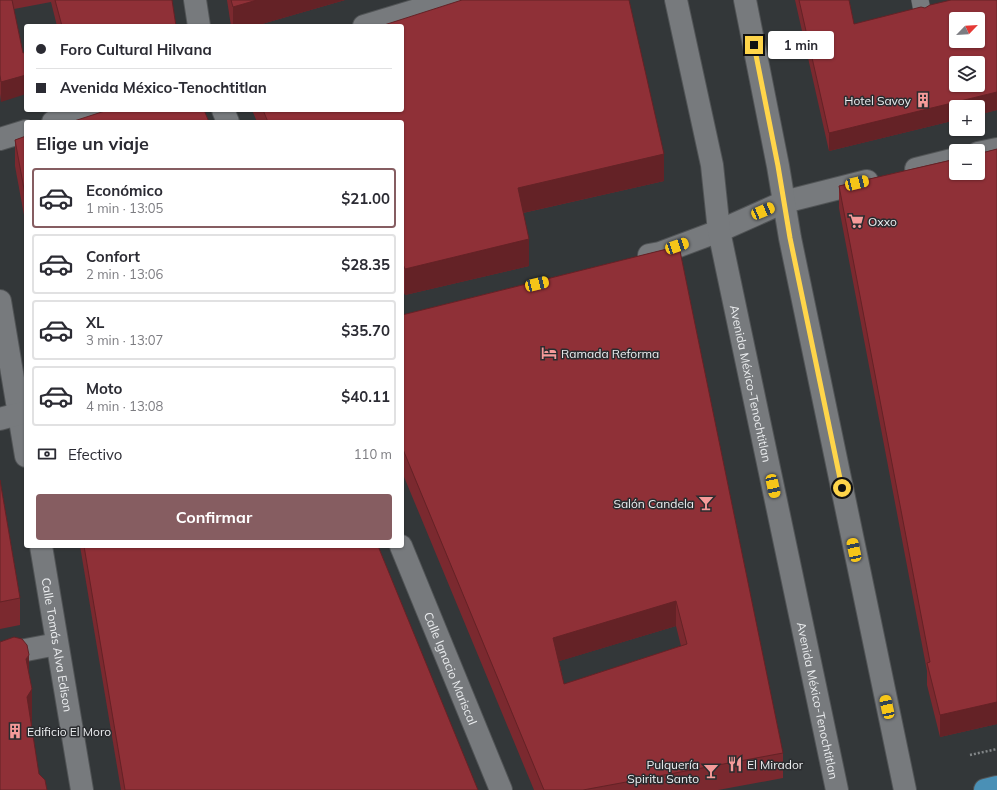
<!DOCTYPE html>
<html lang="es">
<head>
<meta charset="utf-8">
<style>
  :root { --surface:#fff; --page:#f2f2f3; --text:#2b2b33; --muted:#7c7c81; --line:#e1e1e2; --accent:#865d61 }
  body { margin:0; font-family:Mulish,sans-serif; background:var(--page); color:var(--text); height:100vh; display:flex; flex-direction:column; font-size:15px; white-space:nowrap }
  * { box-sizing:border-box; margin:0 }
  p { font-size:13px; color:var(--muted) }
  .icon { flex:none; width:22px; height:22px; fill:none; stroke:currentColor; stroke-width:2; stroke-linecap:round; stroke-linejoin:round }
  .map { position:relative; flex:1; overflow:hidden }
  .panel { position:absolute; left:24px; top:120px; width:380px; height:428px; display:flex; flex-direction:column; background:var(--surface); border-radius:4px; box-shadow:0 1px 3px #0004 }
  .panel>* { flex:none }
  .guide { position:absolute; left:24px; top:24px; width:380px; height:88px; border-radius:4px; box-shadow:0 1px 3px #0004; display:grid; align-content:center; height:88px; padding:0 12px; background:var(--surface) }
  .needle { width:26px; rotate:65deg }
  .buttons { position:absolute; left:949px; top:12px; display:grid; gap:8px }
  .buttons a { display:grid; place-items:center; width:36px; height:36px; border-radius:4px; background:var(--surface); box-shadow:0 1px 3px #0004; font-size:20px }
  .end { position:absolute; width:18px; height:18px; margin:-9px; border:5px solid #ffd54a; background:#111; box-shadow:0 0 0 2px #111 }
  .from { border-radius:50% }
  .bubble { position:absolute; height:28px; border-radius:4px; background:var(--surface); box-shadow:0 1px 3px #0004; font-size:13px; font-weight:700; line-height:28px; text-align:center }
  .car { position:absolute; width:12px; height:24px; margin:-12px -6px; border-radius:5px; box-shadow:0 0 3px 1px #0007; background:linear-gradient(#f5c518 24%,#345 0 40%,#f5c518 0 76%,#345 0 86%,#f5c518 0) }
  .guide b { display:flex; align-items:center; gap:14px; height:38px; font-size:15px }
  .guide b+b { border-top:1px solid var(--line) }
  .guide i { width:10px; height:10px; background:var(--text) }
  ul { padding:0; list-style:none }
  li { display:flex; align-items:center; gap:12px; height:60px; margin:0 8px 6px; padding:0 4px; border:2px solid var(--line); border-radius:4px }
  li div { flex:1 }
  li b { display:block; font-size:15px }
  li em { font-style:normal; font-weight:700 }
  li.active { border-color:var(--accent) }
  li>.icon { width:36px; height:36px; stroke-width:1.5 }
  h2 { padding:0 12px; font-size:18px; line-height:48px }
  .pay { display:flex; align-items:center; gap:10px; height:44px; padding:0 12px; font-size:15px }
  .pay p { margin-inline-start:auto }
  .action { display:flex; gap:8px; margin-top:auto; padding:8px 12px }
  .action a { flex:1; height:46px; border-radius:4px; background:var(--accent); color:#fff; font-size:16px; font-weight:700; line-height:46px; text-align:center }
  .map>svg:first-child { display:block }
</style>
</head>
<body>
<div class="map">
<svg width="997" height="790" viewBox="0 0 997 790">
  <rect width="100%" height="100%" fill="#333739"/>
  <g fill="none" stroke-linecap="round" stroke-linejoin="round">
    <g stroke="#515456" stroke-width="18">
      <path id="lane" d="M920,0L923,16"/>
    </g>
    <g stroke="#515456" stroke-width="24">
      <g id="street">
        <path d="M195,0L199,26"/>
        <path d="M364,26L450,0"/>
        <path d="M223,110L228,122"/>
        <path d="M53,122L92,110"/>
        <path d="M0,139L26,131"/>
        <path d="M978,153L997,149"/>
        <path d="M916,169L956,159"/>
        <path d="M649,255L660,253L719,231L784,202L867,181"/>
        <path d="M0,301L26,456"/>
        <path d="M0,419L26,412"/>
        <path id="s1" d="M41,546L82,790"/>
        <path id="s2" d="M401,546L501,790"/>
        <path d="M0,655L57,644"/>
      </g>
    </g>
    <g stroke="#515456" stroke-width="24">
      <g id="secondary">
        <path id="s3" d="M676,0L712,165L719,231L837,790"/>
        <path d="M745,0L778,166L790,238L905,790"/>
      </g>
    </g>
    <g stroke="#515456" stroke-width="24">
      <path id="primary" d="M985,790L997,787"/>
    </g>
    <g stroke="#828688" stroke-width="2.5" stroke-dasharray="2 2" stroke-linecap="butt">
      <path d="M31,735L42,733"/>
      <path d="M970,755L997,749"/>
    </g>
    <use href="#lane" stroke="#777a7d" stroke-width="17"/>
    <use href="#street" stroke="#777a7d" stroke-width="22"/>
    <use href="#secondary" stroke="#777a7d" stroke-width="22"/>
    <use href="#primary" stroke="#4a90b6" stroke-width="22"/>
  </g>
  <g fill="#7b292f" fill-rule="evenodd">
    <path d="M0,0H172L176,26H57L51,2L14,9L1,102L0,94Z"/>
    <path d="M227,0H345L255,26H231Z"/>
    <path d="M795,0H849L854,24L997,0V110L829,151Z"/>
    <path d="M252,110H402L664,181L523,213L529,266L405,295L402,289V122H257Z"/>
    <path d="M26,136V226L15,166V140Z"/>
    <path d="M997,149V724L940,737L927,685V671L839,208V186Z"/>
    <path d="M679,246L783,753V778L718,790H534L402,472V315ZM676,626L681,646L564,684L559,661Z"/>
    <path d="M0,480L20,598V625L0,629Z"/>
    <path d="M80,546H378L478,790H121Z"/>
  </g>
  <g fill="#642226">
    <path d="M257,0H345L255,26H233V7Z"/>
    <path d="M26,75V94L1,102V82Z"/>
    <path d="M997,92V110L978,115V107H956V120L829,151V133Z"/>
    <path d="M664,154V181L518,214V188Z"/>
    <path d="M529,239V266L405,295V269Z"/>
    <path d="M676,601V626L553,663V638Z"/>
    <path d="M29,655V693L26,659Z"/>
    <path d="M32,689V728L27,735V697Z"/>
    <path d="M997,702V724L940,737V715Z"/>
  </g>
  <g fill="#8f3037" stroke="#642226" fill-rule="evenodd">
    <path d="M0,0H12L23,53L26,52V75L1,82L0,75Z"/>
    <path d="M55,0H172L176,26H62Z"/>
    <path d="M231,0H257L233,7Z"/>
    <path d="M462,0H629L664,154L518,188L529,239L405,269L402,262V122H268L263,110H402V26H381Z"/>
    <path d="M799,0H849L854,24L921,7L925,8L930,5L951,0H997V92L829,133ZM956,19H978V41H956ZM956,63H978V85H956Z"/>
    <path d="M108,110H204L209,122H71Z"/>
    <path d="M26,136V200L15,140Z"/>
    <path d="M997,149V702L940,715L927,663L930,662L839,186L956,159V173H978V154Z"/>
    <path d="M679,246L783,753L583,790H544L402,447V315ZM676,601L687,644L564,684L553,638Z"/>
    <path d="M0,480L20,598L0,602Z"/>
    <path d="M84,546H378L478,790H125Z"/>
    <path d="M14,637L22,639L27,645L29,655L26,659L32,689L27,697L39,774L45,780L47,790H0V642Z"/>
  </g>
  <g fill="none" stroke-linecap="round" stroke-linejoin="round">
    <path stroke="#ffd54a" stroke-width="5" d="M754,45L778,166L790,238L842,488"/>
  </g>
  <defs>
    <g id="building-bare" transform="scale(1.2)"><path d="M-4-6H4V6H1V3H-1V6H-4ZM-2.5-4.3h1.7v1.8h-1.7ZM.8-4.3h1.7v1.8H.8ZM-2.5-1h1.7V.8h-1.7ZM.8-1h1.7V.8H.8Z" fill="#f59b9a" stroke="#2a2c2f" stroke-width="2.5" paint-order="stroke"/></g>
    <g id="supermarket-bare" transform="scale(1.2)"><path d="M-6-5.5h2.5l.6 2H6L4.5 2H-2.5L-4.4-4H-6ZM-1.5 3.2a1.3 1.3 0 1 0 .1 0ZM3 3.2a1.3 1.3 0 1 0 .1 0Z" fill="#f59b9a" stroke="#2a2c2f" stroke-width="2.5" paint-order="stroke"/></g>
    <g id="hotel-bare" transform="scale(1.2)"><path d="M-6-4.5h1.5V1H6V5H4.5V3h-9V5H-6ZM-4 0a1.8 1.8 0 1 1 3.6 0ZM.5 0V-2.5h3Q6-2.5 6 0Z" fill="#f59b9a" stroke="#2a2c2f" stroke-width="2.5" paint-order="stroke"/></g>
    <g id="bar-bare" transform="scale(1.2)"><path d="M-6-5H6L.8 .8V4.5H3.5V6h-7V4.5H-.8V.8Z" fill="#f59b9a" stroke="#2a2c2f" stroke-width="2.5" paint-order="stroke"/></g>
    <g id="restaurant-bare" transform="scale(1.2)"><path d="M-5-6h1v4h1v-4h1v4h1v-4h1v5L-1.5 .5V6h-2V.5L-5-1ZM5-6V6H3V1.5H1.5Q1.5-4 5-6Z" fill="#f59b9a" stroke="#2a2c2f" stroke-width="2.5" paint-order="stroke"/></g>
  </defs>
  <g fill-rule="evenodd">
    <use href="#building-bare" x="923" y="100"/>
    <use href="#supermarket-bare" x="856" y="221"/>
    <use href="#hotel-bare" x="549" y="353"/>
    <use href="#bar-bare" x="706" y="503"/>
    <use href="#building-bare" x="15" y="731"/>
    <use href="#restaurant-bare" x="735" y="764"/>
    <use href="#bar-bare" x="711" y="771"/>
  </g>
  <g text-anchor="middle" dominant-baseline="central" stroke-width="3" stroke-linejoin="round" paint-order="stroke">
    <g font-size="12" fill="#eceef0" stroke="#2a2c2f" text-anchor="start">
      <text x="911" y="100" text-anchor="end">Hotel Savoy</text>
      <text x="868" y="221">Oxxo</text>
      <text x="561" y="353">Ramada Reforma</text>
      <text x="694" y="503" text-anchor="end">Salón Candela</text>
      <text x="27" y="731">Edificio El Moro</text>
      <text x="699" y="764" text-anchor="end">Pulquería<tspan x="699" dy="14">Spiritu Santo</tspan></text>
      <text x="747" y="764">El Mirador</text>
    </g>
    <g font-size="12" fill="#eceef0" stroke="#2a2c2f">
      <text stroke="none"><textPath href="#s3" startOffset="391">Avenida México-Tenochtitlan</textPath></text>
      <text stroke="none"><textPath href="#s1" startOffset="100">Calle Tomás Alva Edison</textPath></text>
      <text stroke="none"><textPath href="#s2" startOffset="132">Calle Ignacio Mariscal</textPath></text>
      <text stroke="none"><textPath href="#s3" startOffset="715">Avenida México-Tenochtitlan</textPath></text>
    </g>
  </g>
</svg>
<div class="buttons">
<a><svg class="needle" viewBox="-14 -14 28 28"><path d="M0-13l5 13h-10z" fill="#e53935"/><path d="M0 13l5-13h-10z" fill="#7c7c81"/></svg></a>
<a><svg class="icon" aria-label="layers" viewBox="0 0 24 24"><path d="M12 4l9 5-9 5-9-5zM3 14l9 5 9-5"/></svg></a>
<a>+</a>
<a>−</a>
</div>
<i class="end from" style="left:842px;top:488px"></i>
<i class="end" style="left:754px;top:45px"></i>
<div class="bubble" style="left:768px;top:31px;width:66px">1 min</div>
<i class="car" style="left:857px;top:183px;rotate:76deg"></i>
<i class="car" style="left:763px;top:211px;rotate:67deg"></i>
<i class="car" style="left:677px;top:246px;rotate:71deg"></i>
<i class="car" style="left:537px;top:284px;rotate:76deg"></i>
<i class="car" style="left:773px;top:486px;rotate:168deg"></i>
<i class="car" style="left:854px;top:550px;rotate:348deg"></i>
<i class="car" style="left:887px;top:707px;rotate:348deg"></i>
<div class="guide">
<b><i class="from"></i>Foro Cultural Hilvana</b>
<b><i></i>Avenida México-Tenochtitlan</b>
</div>
<section class="panel">
<h2>Elige un viaje</h2>
<ul>
<li class="active"><svg class="icon" aria-label="car" viewBox="0 0 24 24"><path d="M5 17H2v-5l4-1 3-4h7l3 4 3 1v5h-3M9 17h6M6 11h13"/><circle cx="7" cy="17" r="2"/><circle cx="17" cy="17" r="2"/></svg><div><b>Económico</b><p>1 min · 13:05</p></div><em>$21.00</em></li>
<li><svg class="icon" aria-label="car" viewBox="0 0 24 24"><path d="M5 17H2v-5l4-1 3-4h7l3 4 3 1v5h-3M9 17h6M6 11h13"/><circle cx="7" cy="17" r="2"/><circle cx="17" cy="17" r="2"/></svg><div><b>Confort</b><p>2 min · 13:06</p></div><em>$28.35</em></li>
<li><svg class="icon" aria-label="car" viewBox="0 0 24 24"><path d="M5 17H2v-5l4-1 3-4h7l3 4 3 1v5h-3M9 17h6M6 11h13"/><circle cx="7" cy="17" r="2"/><circle cx="17" cy="17" r="2"/></svg><div><b>XL</b><p>3 min · 13:07</p></div><em>$35.70</em></li>
<li><svg class="icon" aria-label="car" viewBox="0 0 24 24"><path d="M5 17H2v-5l4-1 3-4h7l3 4 3 1v5h-3M9 17h6M6 11h13"/><circle cx="7" cy="17" r="2"/><circle cx="17" cy="17" r="2"/></svg><div><b>Moto</b><p>4 min · 13:08</p></div><em>$40.11</em></li>
</ul>
<div class="pay"><svg class="icon" aria-label="cash" viewBox="0 0 24 24"><path d="M3 7h18v10H3z"/><circle cx="12" cy="12" r="2"/></svg>Efectivo<p>110 m</p></div>
<div class="action"><a>Confirmar</a></div>
</section>
</div>
</body>
</html>
